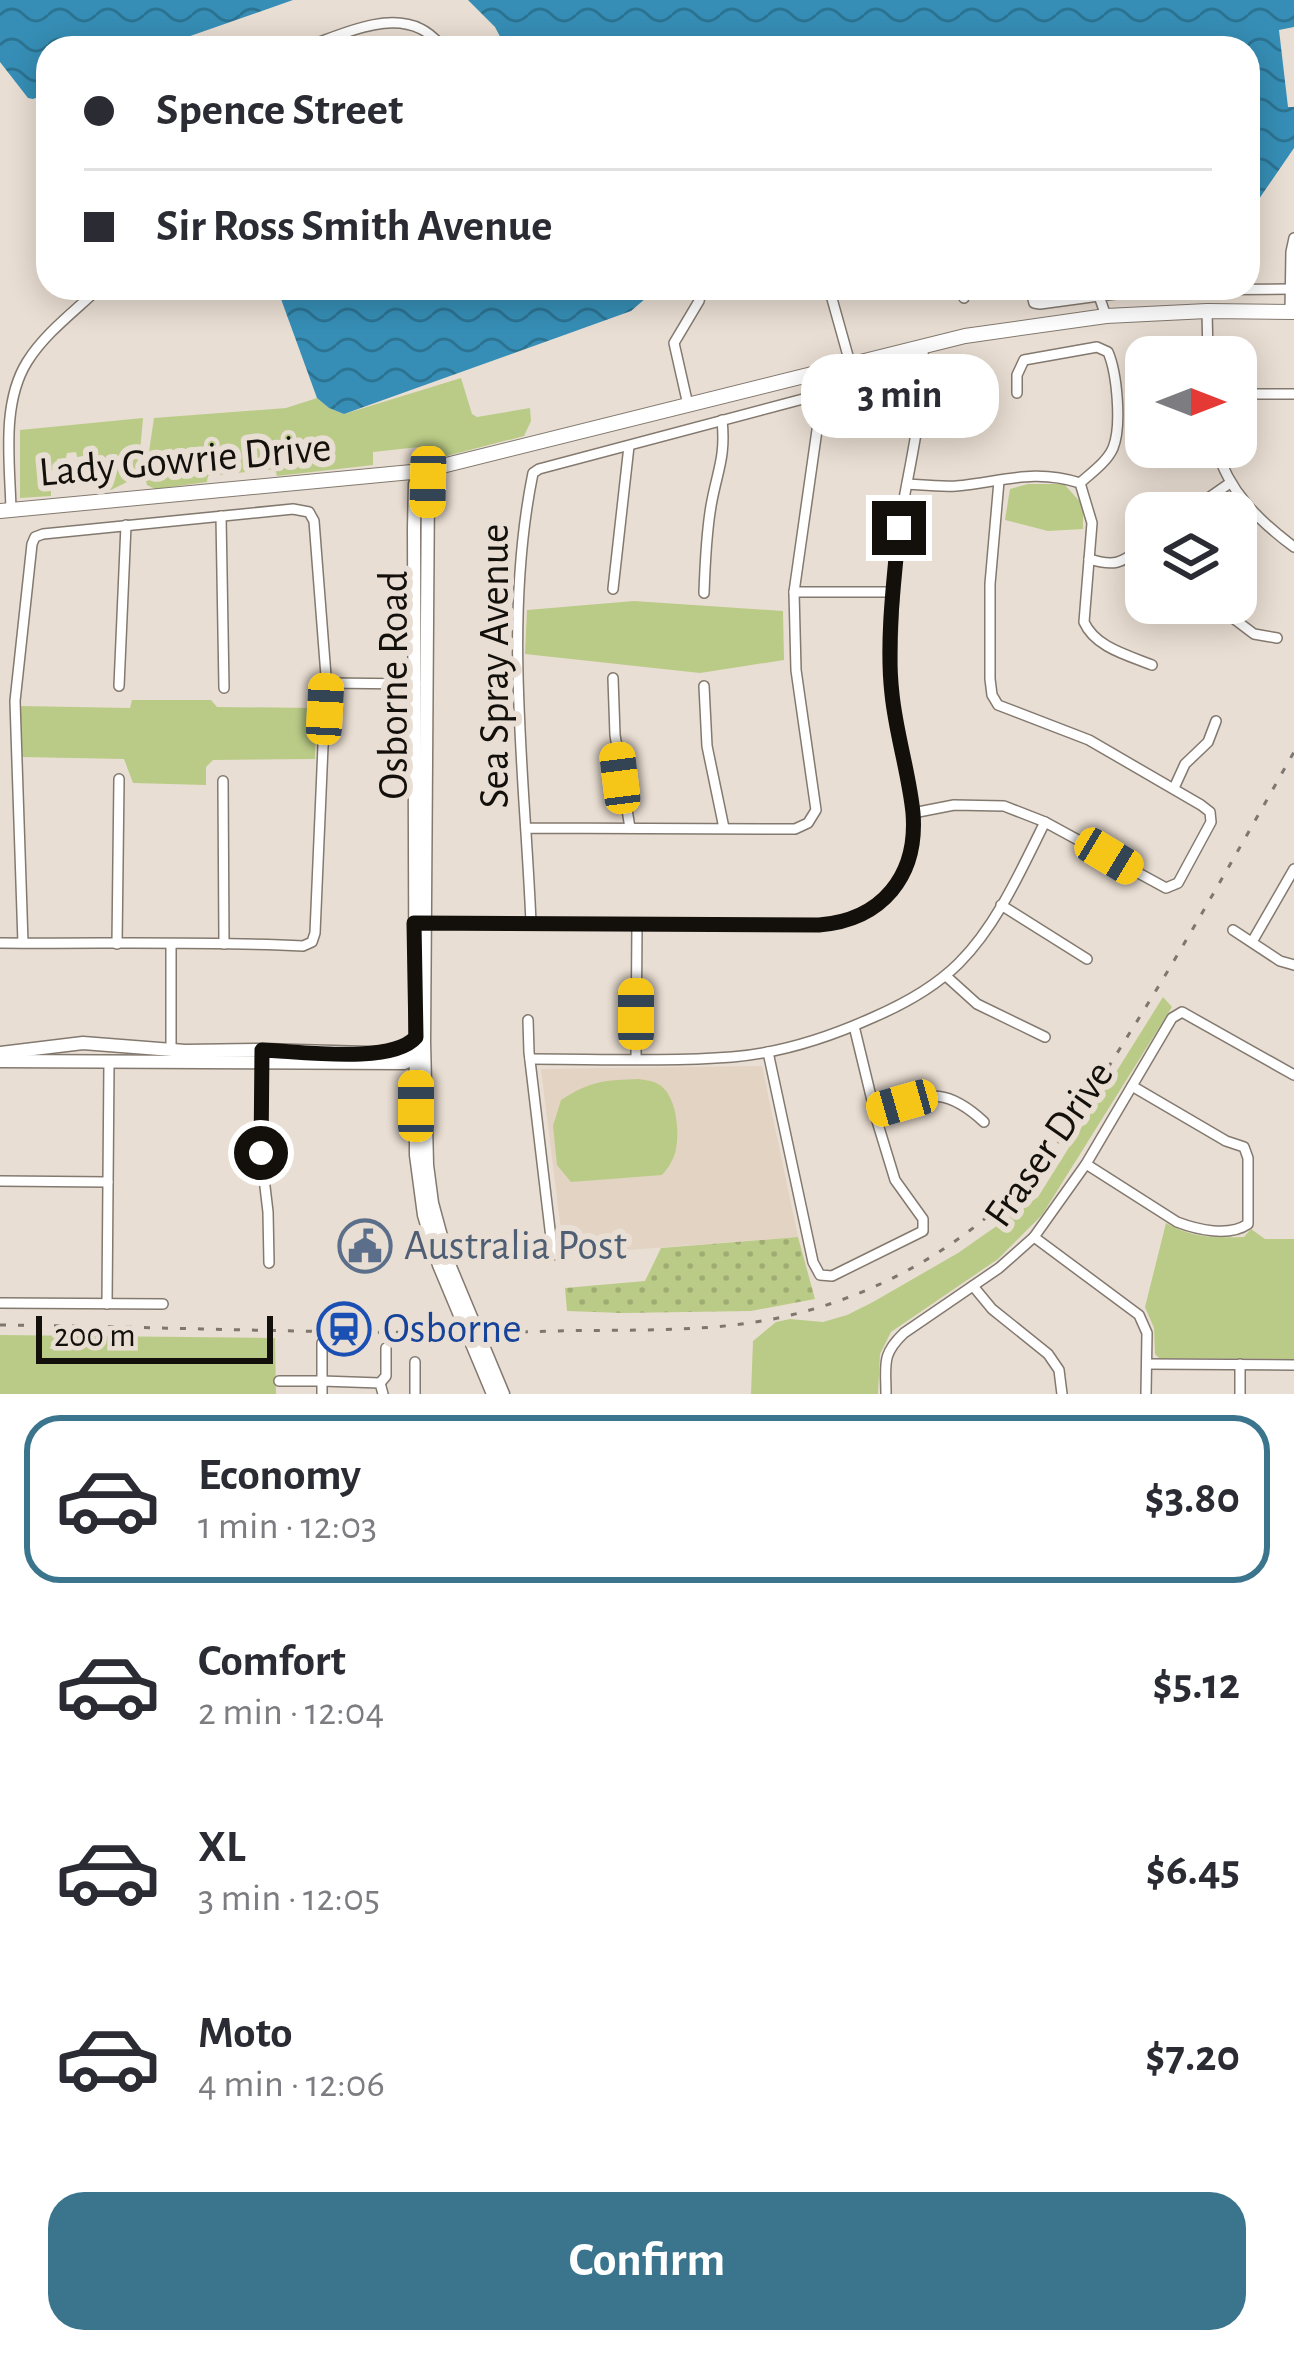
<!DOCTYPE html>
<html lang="en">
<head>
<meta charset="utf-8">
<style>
  :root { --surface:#fff; --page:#f7f7f7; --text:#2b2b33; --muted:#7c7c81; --line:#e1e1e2; --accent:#3a758d }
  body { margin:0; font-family:"Alegreya Sans",sans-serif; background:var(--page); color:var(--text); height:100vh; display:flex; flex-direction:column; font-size:45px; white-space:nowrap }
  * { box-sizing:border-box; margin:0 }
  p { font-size:39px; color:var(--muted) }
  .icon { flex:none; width:66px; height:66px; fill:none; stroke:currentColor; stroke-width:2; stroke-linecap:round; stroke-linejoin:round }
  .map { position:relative; height:1394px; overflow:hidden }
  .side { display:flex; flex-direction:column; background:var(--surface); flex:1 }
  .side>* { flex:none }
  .guide { position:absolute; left:36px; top:36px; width:1224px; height:264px; border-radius:36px; box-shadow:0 6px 30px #0003; display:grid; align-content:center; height:264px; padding:0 48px; background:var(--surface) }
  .needle { width:78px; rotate:90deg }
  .fabs { position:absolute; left:1125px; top:336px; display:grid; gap:24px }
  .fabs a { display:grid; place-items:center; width:132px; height:132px; border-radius:24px; background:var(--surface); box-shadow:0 6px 30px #0003; font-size:60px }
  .scale { position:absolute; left:36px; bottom:30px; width:237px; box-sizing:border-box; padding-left:12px; border:6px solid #13100c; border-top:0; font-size:33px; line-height:42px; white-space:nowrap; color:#13100c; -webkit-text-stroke:9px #e9ded3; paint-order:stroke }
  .end { position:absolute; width:54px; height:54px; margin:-27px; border:15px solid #13100c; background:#fff; box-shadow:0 0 0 6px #fff }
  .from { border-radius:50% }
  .bubble { position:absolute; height:84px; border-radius:36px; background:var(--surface); box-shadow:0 6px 30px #0003; font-size:39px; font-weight:700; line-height:84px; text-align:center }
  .car { position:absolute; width:36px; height:72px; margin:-36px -18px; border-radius:15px; box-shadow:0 0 9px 3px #0007; background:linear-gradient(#f5c518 24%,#345 0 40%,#f5c518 0 76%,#345 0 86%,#f5c518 0) }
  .guide b { display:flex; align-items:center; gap:42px; height:114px; font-size:45px }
  .guide b+b { border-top:3px solid var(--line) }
  .guide i { width:30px; height:30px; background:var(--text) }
  ul { padding:21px 0 0; list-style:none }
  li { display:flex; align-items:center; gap:36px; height:168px; margin:0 24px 18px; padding:0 24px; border:6px solid transparent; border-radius:36px }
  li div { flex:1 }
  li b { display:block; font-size:45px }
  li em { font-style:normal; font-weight:700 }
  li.current { border-color:var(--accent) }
  li>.icon { width:108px; height:108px; stroke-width:1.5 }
  .primary-button { display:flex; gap:24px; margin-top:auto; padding:24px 48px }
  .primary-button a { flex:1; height:138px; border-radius:36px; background:var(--accent); color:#fff; font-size:48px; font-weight:700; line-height:138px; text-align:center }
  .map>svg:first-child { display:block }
</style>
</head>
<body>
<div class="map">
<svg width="1294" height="1394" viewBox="0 0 1294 1394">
  <defs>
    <pattern id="grass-dots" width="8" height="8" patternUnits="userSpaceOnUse" patternTransform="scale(3)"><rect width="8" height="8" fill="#bacb87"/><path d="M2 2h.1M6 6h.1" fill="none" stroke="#9fad73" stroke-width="1.8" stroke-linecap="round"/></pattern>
    <pattern id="water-waves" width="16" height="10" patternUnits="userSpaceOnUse" patternTransform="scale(3)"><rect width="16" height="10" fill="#368eb6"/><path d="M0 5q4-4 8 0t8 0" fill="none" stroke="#2c7392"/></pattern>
  </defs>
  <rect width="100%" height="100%" fill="#e9ded3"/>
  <path fill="#e3d3c2" d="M762,1066L798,1237L564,1255L541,1069Z"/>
  <path fill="url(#grass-dots)" d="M798,1237L815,1299L751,1311L622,1313L567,1311L565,1288L645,1281L661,1248Z"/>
  <g fill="#bacb87">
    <path d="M461,378L472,414L477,417L530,408L531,421L524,436L435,459L421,460L419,447L373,452V465L277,476L275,469L208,476L207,482L155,489L147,485L145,478L154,418L286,408L317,398L329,408L344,414Z"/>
    <path d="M143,418L140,452L133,479L111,490H100L96,485L102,479L94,469L86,473L84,456L77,457L76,452L67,453L66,458L57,459V471L52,470L44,486L51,490V496L20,498V430Z"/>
    <path d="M1028,484H1064L1083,505V529L1048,531L1005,520L1010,489Z"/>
    <path d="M634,601L783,611L784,660L700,673L525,654L527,610Z"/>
    <path d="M132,700H211L217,707L316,708L315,759L213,760L206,767V785L133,783L124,759L22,757L20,706L130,708Z"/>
    <path d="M1163,997L1172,1007L1042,1215L998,1259L891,1332L880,1354L878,1394H751L753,1341L776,1322L790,1319L823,1322L847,1315L873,1302L958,1253L1038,1197Z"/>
    <path d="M639,1079C644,1080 654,1081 658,1084C676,1093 680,1131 676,1149C674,1159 669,1167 662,1175L571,1182L557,1165L553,1126L561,1100C590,1081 605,1080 639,1079Z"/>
    <path d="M1166,1223C1192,1238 1215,1238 1244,1237L1251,1229L1265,1239H1294V1359L1159,1358L1155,1354L1154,1328L1145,1307Z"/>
    <path d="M0,1335L275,1338L276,1394H0Z"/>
  </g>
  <g fill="url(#water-waves)">
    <path d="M0,0H293L156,48H48V93L33,99L28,98L0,62Z"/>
    <path d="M468,0H1294V27L1279,30L1288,107H1294V148L1248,215V48H506L495,27Z"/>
    <path d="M277,288H650L646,298L631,311L344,414L329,408L317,398Z"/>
  </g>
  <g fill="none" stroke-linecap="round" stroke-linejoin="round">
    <g stroke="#83796f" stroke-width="12">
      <g id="minor">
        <path d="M303,48C337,37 385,11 421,29C430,33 437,41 444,48"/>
        <path d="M829,288L850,363"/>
        <path d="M962,288L964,298"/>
        <path d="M1030,288L1034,303L1040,304L1099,296"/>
        <path d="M1207,311L1208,357"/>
        <path d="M1290,312L1291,252L1294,238"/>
        <path d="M1106,316L1099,296L1150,290L1291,289"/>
        <path d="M1017,393V375L1024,360L1097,347L1108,352C1117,373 1122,426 1113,448C1107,462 1091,473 1080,483"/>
        <path d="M1236,394H1294"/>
        <path d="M688,405L674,343L699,301L702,288"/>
        <path d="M1216,447C1228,491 1259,521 1294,547"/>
        <path d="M907,484C923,485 940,487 956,486C1002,482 1033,468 1080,483L1092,523L1084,622C1095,647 1127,655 1152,665"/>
        <path d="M11,510C10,463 1,404 27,362C45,333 75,311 99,288"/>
        <path d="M1187,513L1230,483"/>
        <path d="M221,516L224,688"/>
        <path d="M1089,559C1118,568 1123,561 1146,545"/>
        <path d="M613,589L629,446"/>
        <path d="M794,592H893"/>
        <path d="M704,593C705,564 706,535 711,506C717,471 726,458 722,420"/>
        <path d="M1213,603L1254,634L1277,638"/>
        <path d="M613,678L615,735L630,828"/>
        <path d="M326,683L416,684"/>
        <path d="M119,686L126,525"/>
        <path d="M704,686L707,746L724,828"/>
        <path d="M223,781L224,944"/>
        <path d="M1174,788L1185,764L1208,742L1216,721"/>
        <path d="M913,813L954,805L1004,806L1045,822L1166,888L1178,883L1211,822L1210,812L1201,805L1089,740L998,705L992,695L990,679V584L999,481"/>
        <path d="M527,828L795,829L808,823L816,810L796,670L794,592L819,416L814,404L803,399L539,469L533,473C503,620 525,775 531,923"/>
        <path d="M1001,905L1087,959"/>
        <path d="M419,924L819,925C852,922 887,908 902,876C929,819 897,752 891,694C890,676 892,657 892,638C893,601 894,564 899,528C909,464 925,410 923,345"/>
        <path d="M1233,930L1280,961L1294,965"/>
        <path d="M1252,942L1294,869"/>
        <path d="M0,943C101,944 202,941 303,946L312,942L315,933L326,676L314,521L309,512L293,509L43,534L35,537L32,544L15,701L23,943"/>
        <path d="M117,944L119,779"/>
        <path d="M946,976L977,1004L1045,1037"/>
        <path d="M528,1020L529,1052L553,1255"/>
        <path d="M171,1050V944"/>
        <path d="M768,1052L813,1262L820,1275L832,1276L923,1231V1219L895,1180L877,1121L854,1026"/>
        <path d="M530,1059C597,1059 666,1062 732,1057C781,1053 830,1037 874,1017C904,1004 935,987 959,963C997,925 1021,870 1045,822"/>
        <path d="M636,1059L637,924"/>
        <path d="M261,1061V1153L268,1212L269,1263"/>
        <path d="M874,1111C924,1097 941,1082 984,1122"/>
        <path d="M1086,1164L1177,1222C1198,1230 1229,1237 1248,1224V1158L1244,1147L1226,1141L1132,1086"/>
        <path d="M0,1181L108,1182"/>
        <path d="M1034,1237L1139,1315L1147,1333L1146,1394"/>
        <path d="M973,1286L992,1309L1048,1354L1059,1370L1062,1394"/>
        <path d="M0,1303L163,1304"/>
        <path d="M107,1304L109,1063"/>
        <path d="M415,1362V1394"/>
        <path d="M1147,1364L1294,1365"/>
        <path d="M279,1381H322V1343"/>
        <path d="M380,1383L386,1376V1348"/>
        <path d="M322,1394V1381L380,1383L383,1394"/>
        <path d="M886,1394C886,1364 881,1355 904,1333L999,1268L1034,1237L1086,1164L1172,1018L1182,1012L1294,1075"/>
        <path d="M1240,1394V1364"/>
      </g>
    </g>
    <g stroke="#83796f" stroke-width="15">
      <g id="tertiary">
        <path d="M422,471L428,482L424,1042L427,1165L432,1203L448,1262L503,1394"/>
        <path d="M422,471L415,484L414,528L416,1155L424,1215L439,1265L493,1394"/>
        <path d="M0,1053L83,1043L185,1051L262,1050L404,1054L415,1058"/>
        <path d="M0,1061L404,1063L415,1058"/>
      </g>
    </g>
    <g stroke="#83796f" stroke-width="16">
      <path id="secondary" d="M0,511L422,471L965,336L1106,316L1207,311L1294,312"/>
    </g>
    <use href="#minor" stroke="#fff" stroke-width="9"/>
    <use href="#tertiary" stroke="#fff" stroke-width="12"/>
    <use href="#secondary" stroke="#fff" stroke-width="14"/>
    <path stroke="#7e776f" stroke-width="3" stroke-dasharray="6 12" stroke-linecap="butt" d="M0,1325C185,1327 369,1336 555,1331C636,1329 720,1334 799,1313C884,1291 962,1246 1024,1183C1066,1139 1097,1085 1129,1034C1187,942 1240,847 1294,752"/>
  </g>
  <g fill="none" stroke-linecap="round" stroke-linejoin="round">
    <path stroke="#13100c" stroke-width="15" d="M261,1153L262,1050C298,1051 392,1065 416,1037L414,923L819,925C882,920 918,876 913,813C909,773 896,734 892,694C886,642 894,580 899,528"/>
  </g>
  <defs>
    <g id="civic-ring" transform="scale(2.7)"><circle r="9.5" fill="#e9ded3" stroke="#5c6f8a" stroke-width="1.5"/><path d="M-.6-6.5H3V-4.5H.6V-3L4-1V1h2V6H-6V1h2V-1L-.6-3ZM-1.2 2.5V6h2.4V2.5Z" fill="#5c6f8a"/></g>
    <g id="station-ring" transform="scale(2.7)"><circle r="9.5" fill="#e9ded3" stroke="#1a4fb4" stroke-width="1.5"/><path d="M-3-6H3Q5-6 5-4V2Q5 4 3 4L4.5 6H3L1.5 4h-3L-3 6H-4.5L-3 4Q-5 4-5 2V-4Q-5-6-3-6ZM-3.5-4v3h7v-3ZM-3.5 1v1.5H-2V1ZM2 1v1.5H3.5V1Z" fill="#1a4fb4"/></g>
  </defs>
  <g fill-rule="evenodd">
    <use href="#civic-ring" x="365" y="1246"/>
    <use href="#station-ring" x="344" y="1329"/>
  </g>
  <g text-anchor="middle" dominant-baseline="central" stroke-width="12" stroke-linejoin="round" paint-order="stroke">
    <g font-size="42" fill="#13100c" stroke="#e9ded3">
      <text transform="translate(185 460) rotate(-5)">Lady Gowrie Drive</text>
      <text transform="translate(495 666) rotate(-90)">Sea Spray Avenue</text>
      <text transform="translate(394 685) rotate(-90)">Osborne Road</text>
      <text transform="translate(1049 1144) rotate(-55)">Fraser Drive</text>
    </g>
    <g font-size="42" fill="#4e5e75" stroke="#e9ded3" text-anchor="start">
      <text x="404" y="1246">Australia Post</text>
    </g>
    <g font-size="42" fill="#164399" stroke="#e9ded3" text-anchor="start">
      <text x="383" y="1329">Osborne</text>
    </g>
  </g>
</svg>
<div class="fabs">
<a><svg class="needle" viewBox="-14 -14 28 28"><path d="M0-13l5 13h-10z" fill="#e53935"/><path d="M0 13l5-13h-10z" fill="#7c7c81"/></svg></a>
<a><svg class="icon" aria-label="layers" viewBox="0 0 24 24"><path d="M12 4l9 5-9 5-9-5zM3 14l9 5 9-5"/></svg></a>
</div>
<div class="scale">200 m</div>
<i class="end from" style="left:261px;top:1153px"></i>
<i class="end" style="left:899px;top:528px"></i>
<div class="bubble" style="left:801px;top:354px;width:198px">3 min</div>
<i class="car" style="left:428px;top:482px;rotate:181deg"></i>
<i class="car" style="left:325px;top:709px;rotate:3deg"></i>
<i class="car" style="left:620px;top:778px;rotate:353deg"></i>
<i class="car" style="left:1109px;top:856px;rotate:121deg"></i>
<i class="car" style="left:636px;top:1014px;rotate:0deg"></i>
<i class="car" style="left:902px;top:1103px;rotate:254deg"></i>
<i class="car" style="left:416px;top:1106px;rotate:0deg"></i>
<div class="guide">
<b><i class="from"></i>Spence Street</b>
<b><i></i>Sir Ross Smith Avenue</b>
</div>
</div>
<section class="side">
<ul>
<li class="current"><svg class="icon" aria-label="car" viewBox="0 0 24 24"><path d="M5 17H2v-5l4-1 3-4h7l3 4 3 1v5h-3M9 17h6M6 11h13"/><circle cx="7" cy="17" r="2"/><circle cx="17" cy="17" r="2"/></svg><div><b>Economy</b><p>1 min · 12:03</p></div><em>$3.80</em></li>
<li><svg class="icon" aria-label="car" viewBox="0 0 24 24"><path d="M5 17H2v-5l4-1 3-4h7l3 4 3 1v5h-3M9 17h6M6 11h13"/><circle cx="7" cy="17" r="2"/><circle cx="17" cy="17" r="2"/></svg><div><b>Comfort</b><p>2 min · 12:04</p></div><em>$5.12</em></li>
<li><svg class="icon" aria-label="car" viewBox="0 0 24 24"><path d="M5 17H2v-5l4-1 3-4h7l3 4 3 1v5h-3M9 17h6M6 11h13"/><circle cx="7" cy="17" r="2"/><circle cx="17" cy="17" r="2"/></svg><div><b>XL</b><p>3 min · 12:05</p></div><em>$6.45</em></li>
<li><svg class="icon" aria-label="car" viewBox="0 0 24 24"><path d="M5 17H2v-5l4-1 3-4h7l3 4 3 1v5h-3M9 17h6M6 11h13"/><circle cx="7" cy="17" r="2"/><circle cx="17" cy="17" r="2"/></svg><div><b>Moto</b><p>4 min · 12:06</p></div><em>$7.20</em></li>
</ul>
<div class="primary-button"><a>Confirm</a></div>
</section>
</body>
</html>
